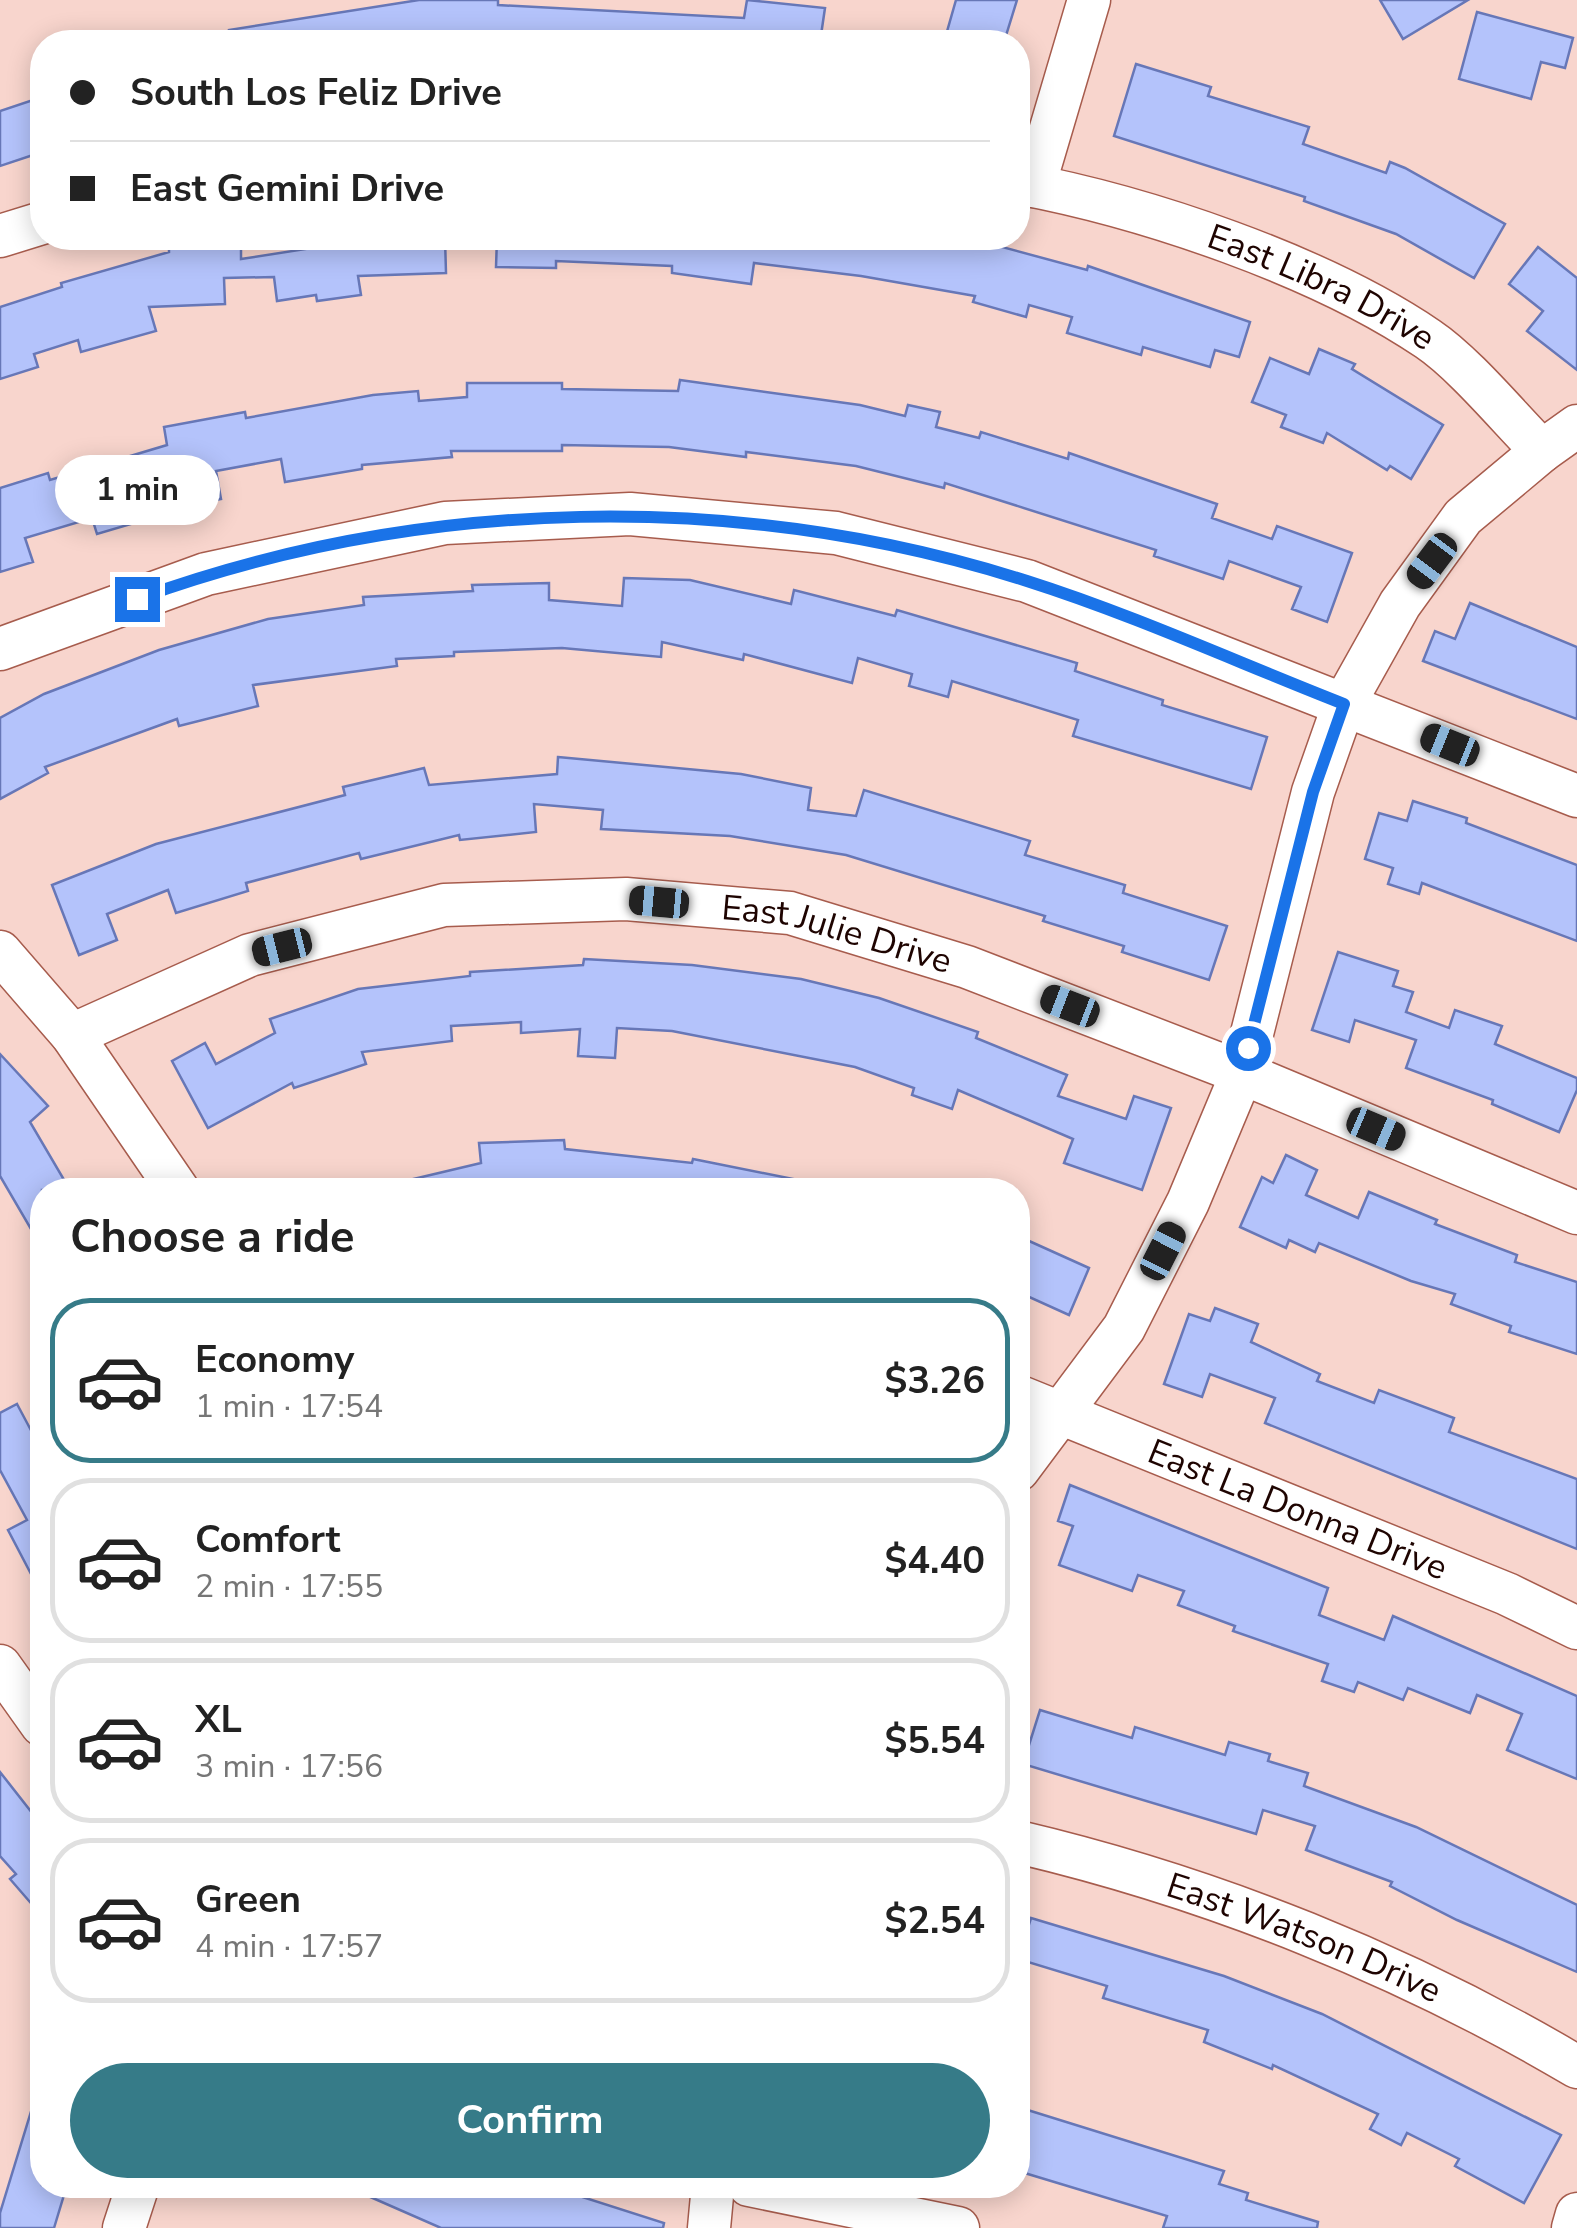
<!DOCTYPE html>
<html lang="en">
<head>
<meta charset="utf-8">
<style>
  :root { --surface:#fff; --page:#f6f6f6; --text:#222; --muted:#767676; --line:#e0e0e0; --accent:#367b88 }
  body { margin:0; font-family:"Nunito Sans",sans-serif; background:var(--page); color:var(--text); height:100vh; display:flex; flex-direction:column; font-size:38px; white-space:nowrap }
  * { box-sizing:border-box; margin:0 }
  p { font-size:32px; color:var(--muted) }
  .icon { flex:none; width:55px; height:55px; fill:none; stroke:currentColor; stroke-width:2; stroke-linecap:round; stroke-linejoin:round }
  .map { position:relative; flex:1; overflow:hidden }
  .side { position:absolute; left:30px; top:1178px; width:1000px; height:1020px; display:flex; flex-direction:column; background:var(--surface); border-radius:40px; box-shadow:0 5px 25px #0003 }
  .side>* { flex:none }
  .hud { position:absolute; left:30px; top:30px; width:1000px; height:220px; border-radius:40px; box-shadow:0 5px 25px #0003; display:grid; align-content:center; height:220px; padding:0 40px; background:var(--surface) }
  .end { position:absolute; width:45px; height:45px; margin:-22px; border:12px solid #1a73e8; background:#fff; box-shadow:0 0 0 5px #fff }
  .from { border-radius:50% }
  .bubble { position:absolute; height:70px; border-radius:35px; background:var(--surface); box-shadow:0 5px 25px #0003; font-size:32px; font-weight:700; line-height:70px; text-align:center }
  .car { position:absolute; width:30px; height:60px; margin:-30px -15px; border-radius:12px; box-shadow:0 0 8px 2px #0007; background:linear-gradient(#222 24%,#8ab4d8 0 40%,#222 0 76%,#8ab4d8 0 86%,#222 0) }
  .hud b { display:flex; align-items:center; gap:35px; height:95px; font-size:38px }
  .hud b+b { border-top:2px solid var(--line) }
  .hud i { width:25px; height:25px; background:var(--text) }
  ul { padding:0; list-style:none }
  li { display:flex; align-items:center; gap:30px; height:165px; margin:0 20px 15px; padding:0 20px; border:5px solid var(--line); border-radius:40px }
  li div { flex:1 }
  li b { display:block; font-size:38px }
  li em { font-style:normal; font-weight:700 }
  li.selected { border-color:var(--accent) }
  li>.icon { width:90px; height:90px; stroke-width:1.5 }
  h2 { padding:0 40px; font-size:45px; line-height:120px }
  .cta { display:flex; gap:20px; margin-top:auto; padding:20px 40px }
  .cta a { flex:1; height:115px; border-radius:60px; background:var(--accent); color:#fff; font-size:40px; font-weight:700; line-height:115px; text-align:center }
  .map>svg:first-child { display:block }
</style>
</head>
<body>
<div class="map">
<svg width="1577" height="2228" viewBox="0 0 1577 2228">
  <rect width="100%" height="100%" fill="#f8d5cd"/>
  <g fill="#b4c3fb" stroke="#6777b7" stroke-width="2.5">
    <path d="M419,0H498V5L744,18L747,0L825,8L820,42H230L229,30Z"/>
    <path d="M956,0H1017L1004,42H944Z"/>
    <path d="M1380,0H1468L1403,39Z"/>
    <path d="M1477,12L1573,38L1565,68L1541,62L1531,99L1459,79Z"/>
    <path d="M1136,64L1211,87L1208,96L1309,127L1303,144L1386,173L1390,162L1405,168L1505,224L1474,278L1396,234L1304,201L1305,197L1114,136Z"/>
    <path d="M42,97V152L0,166V111Z"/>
    <path d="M311,238H445L446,273L358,276L361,295L317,301L316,295L277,301L274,277L224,278L225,304L149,307L156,331L81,352L78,340L34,354L38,367L0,379V307L62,287L61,283L169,252V248L241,245V259L312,248Z"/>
    <path d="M497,238H969L1087,270L1088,266L1250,322L1239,357L1215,350L1210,367L1143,347L1141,355L1067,333L1072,317L1029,305L1026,317L973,302L975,296L861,276L754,263L751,284L672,273V266L556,261V268L496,267Z"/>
    <path d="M1538,247L1577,278V370L1527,331L1543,311L1509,284Z"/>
    <path d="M1319,349L1355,364L1352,369L1443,425L1411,479L1390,466L1387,470L1327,433L1323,443L1281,427L1286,415L1252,402L1270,358L1309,374Z"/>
    <path d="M680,380L860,405L905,416L908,405L940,412L936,427L979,438L981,432L1068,459L1069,453L1217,504L1212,518L1272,539L1277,526L1352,553L1327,622L1292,609L1301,587L1229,561L1223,579L1154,556L1156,550L945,483L944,488L856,466L746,452V457L669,447L562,445V451H451L452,457L362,465V469L285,482L281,459L216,471L221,499L164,510L165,514L97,534L92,518L25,538L33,562L0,572V488L48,473L50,480L167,445L164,427L245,412L246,418L373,395L418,391L419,401L467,397V383H562V389L678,391Z"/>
    <path d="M624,578L690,580L791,604L794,590L895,616L897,610L1077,663L1075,671L1163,700L1162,705L1267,737L1251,789L1073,736L1078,720L952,681L948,697L909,686L912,674L858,658L852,683L744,654L743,660L662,642L661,657L562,648L454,652V656L396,659L397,666L253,685L258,706L179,726L177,719L45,767L48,773L0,799V718L44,694L159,650L268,619L364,605L363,597L473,591L472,585L549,583V600L622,606Z"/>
    <path d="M1470,603L1577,647V719L1423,661L1435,631L1455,639Z"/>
    <path d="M558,757L741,774L811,788L808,810L856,816L864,790L1030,841L1025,855L1125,885L1123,893L1227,926L1209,980L1122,952L1124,946L1043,921L1045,916L846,855L730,836L601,829L603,810L534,804L536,832L460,840L459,835L361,859L359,853L246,883L248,891L176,913L168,890L107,914L117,940L79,955L52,885L156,844L345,795L343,787L424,768L429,785L557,774Z"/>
    <path d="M1413,801L1467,818L1466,823L1577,865V941L1422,883L1419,894L1388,884L1393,868L1365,859L1379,813L1407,821Z"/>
    <path d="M1338,952L1398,971L1393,986L1413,992L1406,1012L1449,1028L1455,1010L1502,1026L1495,1044L1577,1078V1090L1559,1132L1492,1104L1493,1100L1406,1068L1416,1040L1355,1020L1349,1042L1312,1030Z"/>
    <path d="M584,959L692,965L801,979L879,998L978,1032L976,1038L1067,1075L1058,1096L1126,1119L1134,1096L1171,1108L1142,1190L1064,1163L1073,1139L958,1090L952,1109L912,1095L914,1088L855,1067L672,1031L617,1028L615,1058L578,1056L580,1029L521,1033V1022L451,1026L452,1041L362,1052L366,1064L294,1088L292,1083L208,1128L172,1061L205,1043L216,1064L275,1033L270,1019L358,989L470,976V972L583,965Z"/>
    <path d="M0,1054L48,1106L30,1122L70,1190H42V1248L0,1176Z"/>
    <path d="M564,1140L565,1149L692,1163L693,1159L793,1179L791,1190H406L405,1181L481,1163L479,1143Z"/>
    <path d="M1286,1155L1317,1170L1306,1195L1358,1218L1369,1192L1437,1220L1435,1224L1517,1255L1515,1262L1577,1282V1354L1509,1332L1511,1326L1451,1304L1455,1294L1411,1281L1319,1243L1315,1252L1289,1240L1286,1248L1240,1227L1262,1177L1273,1183Z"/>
    <path d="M1018,1236L1089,1268L1069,1315L1018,1292Z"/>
    <path d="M1215,1308L1258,1324L1251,1342L1320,1374L1317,1381L1374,1403L1379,1390L1454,1418L1449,1432L1577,1479V1549L1265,1423L1275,1398L1210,1374L1202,1397L1164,1384L1189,1314L1210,1321Z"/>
    <path d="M17,1404L42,1451V1595L8,1530L27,1520L0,1470V1413Z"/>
    <path d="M1070,1485L1328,1588L1319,1615L1384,1640L1393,1616L1577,1696V1779L1507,1750L1522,1714L1477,1695L1470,1713L1408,1688L1403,1700L1358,1682L1354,1692L1322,1681L1328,1664L1233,1631L1235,1626L1178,1605L1184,1591L1138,1575L1132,1591L1059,1565L1073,1526L1058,1521Z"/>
    <path d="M1040,1710L1132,1738L1135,1727L1225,1755L1229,1742L1270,1754L1268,1761L1308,1773L1304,1786L1416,1827L1577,1905V1972L1457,1920L1390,1886L1392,1882L1306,1850L1315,1826L1263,1810L1256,1834L1023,1764Z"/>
    <path d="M0,1772L33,1814L42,1805V1916L10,1879L16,1874L0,1856Z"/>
    <path d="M1031,1918L1224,1976L1322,2014L1561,2135L1524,2203L1455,2166L1459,2159L1407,2133L1401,2145L1370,2129L1378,2114L1273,2065L1272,2069L1204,2042L1208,2030L1103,1998L1107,1986L1018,1959Z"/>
    <path d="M37,2092L42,2093V2185H67L54,2228H0V2213Z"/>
    <path d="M1018,2107L1224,2171L1219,2184L1248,2193L1246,2200L1318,2222L1317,2228H1163L1167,2216L1018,2171Z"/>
    <path d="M343,2185H545L664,2223L663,2228H441Z"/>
  </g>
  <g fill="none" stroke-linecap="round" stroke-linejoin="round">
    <g stroke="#a75c4d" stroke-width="45">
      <g id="minor">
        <path id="s1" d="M1018,183C1146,207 1319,265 1428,339C1465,364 1509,418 1542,451L1577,426"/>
        <path d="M1034,186L1089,0"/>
        <path d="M0,236L42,223"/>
        <path d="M0,649L206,574L445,523L630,514L836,533L1027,581L1577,796"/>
        <path d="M0,952L72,1035L178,1190"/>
        <path id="s2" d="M72,1035L250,955L444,905L626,899L790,913L967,967L1242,1073L1577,1213"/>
        <path id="s3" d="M1018,1396L1507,1594L1577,1628"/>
        <path d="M1018,1470L1124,1328L1188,1202L1242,1073L1313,792L1344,704L1400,604L1463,517L1542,451"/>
        <path d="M0,1666L42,1725"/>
        <path id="s4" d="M1018,1842C1213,1888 1405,1965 1577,2067"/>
        <path d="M749,2185L958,2228"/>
        <path d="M124,2228L138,2185"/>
        <path d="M709,2228L713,2185"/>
        <path d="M1573,2228L1577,2214"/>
      </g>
    </g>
    <use href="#minor" stroke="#fff" stroke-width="42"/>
  </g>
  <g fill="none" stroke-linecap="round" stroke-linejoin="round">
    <path stroke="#1a73e8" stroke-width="12" d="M137,599C421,496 739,489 1027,581C1134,615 1239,663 1344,704L1313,792L1248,1048"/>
  </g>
  <g text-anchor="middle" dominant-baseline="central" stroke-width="10" stroke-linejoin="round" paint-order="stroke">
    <g font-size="35" fill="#1e0401" stroke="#f8d5cd">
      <text stroke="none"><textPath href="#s1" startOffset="322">East Libra Drive</textPath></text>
      <text stroke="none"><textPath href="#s2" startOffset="792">East Julie Drive</textPath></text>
      <text stroke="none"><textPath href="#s3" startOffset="302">East La Donna Drive</textPath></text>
      <text stroke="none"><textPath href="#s4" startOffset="302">East Watson Drive</textPath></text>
    </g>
  </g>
</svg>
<i class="end from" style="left:1248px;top:1048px"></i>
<i class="end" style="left:137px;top:599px"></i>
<div class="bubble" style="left:55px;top:455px;width:165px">1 min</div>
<i class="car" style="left:1432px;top:561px;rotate:217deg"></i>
<i class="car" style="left:1450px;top:745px;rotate:292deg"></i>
<i class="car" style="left:659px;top:902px;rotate:275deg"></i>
<i class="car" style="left:282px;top:947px;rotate:256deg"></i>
<i class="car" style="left:1070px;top:1006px;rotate:291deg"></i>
<i class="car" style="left:1376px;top:1129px;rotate:113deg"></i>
<i class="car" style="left:1163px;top:1251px;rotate:27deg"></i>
<div class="hud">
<b><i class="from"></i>South Los Feliz Drive</b>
<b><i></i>East Gemini Drive</b>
</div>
<section class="side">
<h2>Choose a ride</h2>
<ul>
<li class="selected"><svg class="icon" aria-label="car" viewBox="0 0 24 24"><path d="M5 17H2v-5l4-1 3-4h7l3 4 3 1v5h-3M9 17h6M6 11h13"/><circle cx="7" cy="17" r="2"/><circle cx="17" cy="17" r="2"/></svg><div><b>Economy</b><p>1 min · 17:54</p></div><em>$3.26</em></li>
<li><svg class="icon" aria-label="car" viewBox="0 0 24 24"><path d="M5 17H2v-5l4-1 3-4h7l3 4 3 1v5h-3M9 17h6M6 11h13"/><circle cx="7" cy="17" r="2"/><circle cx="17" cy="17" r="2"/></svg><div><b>Comfort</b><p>2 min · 17:55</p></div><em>$4.40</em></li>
<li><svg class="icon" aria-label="car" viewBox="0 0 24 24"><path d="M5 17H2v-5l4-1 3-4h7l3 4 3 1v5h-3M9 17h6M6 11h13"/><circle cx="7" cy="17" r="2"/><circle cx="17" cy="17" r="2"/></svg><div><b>XL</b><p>3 min · 17:56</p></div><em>$5.54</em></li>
<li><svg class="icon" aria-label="car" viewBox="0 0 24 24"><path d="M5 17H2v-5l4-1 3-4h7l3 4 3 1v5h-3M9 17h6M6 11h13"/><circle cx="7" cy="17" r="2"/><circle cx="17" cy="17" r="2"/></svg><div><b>Green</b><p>4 min · 17:57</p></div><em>$2.54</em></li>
</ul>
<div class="cta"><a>Confirm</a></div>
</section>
</div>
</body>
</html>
